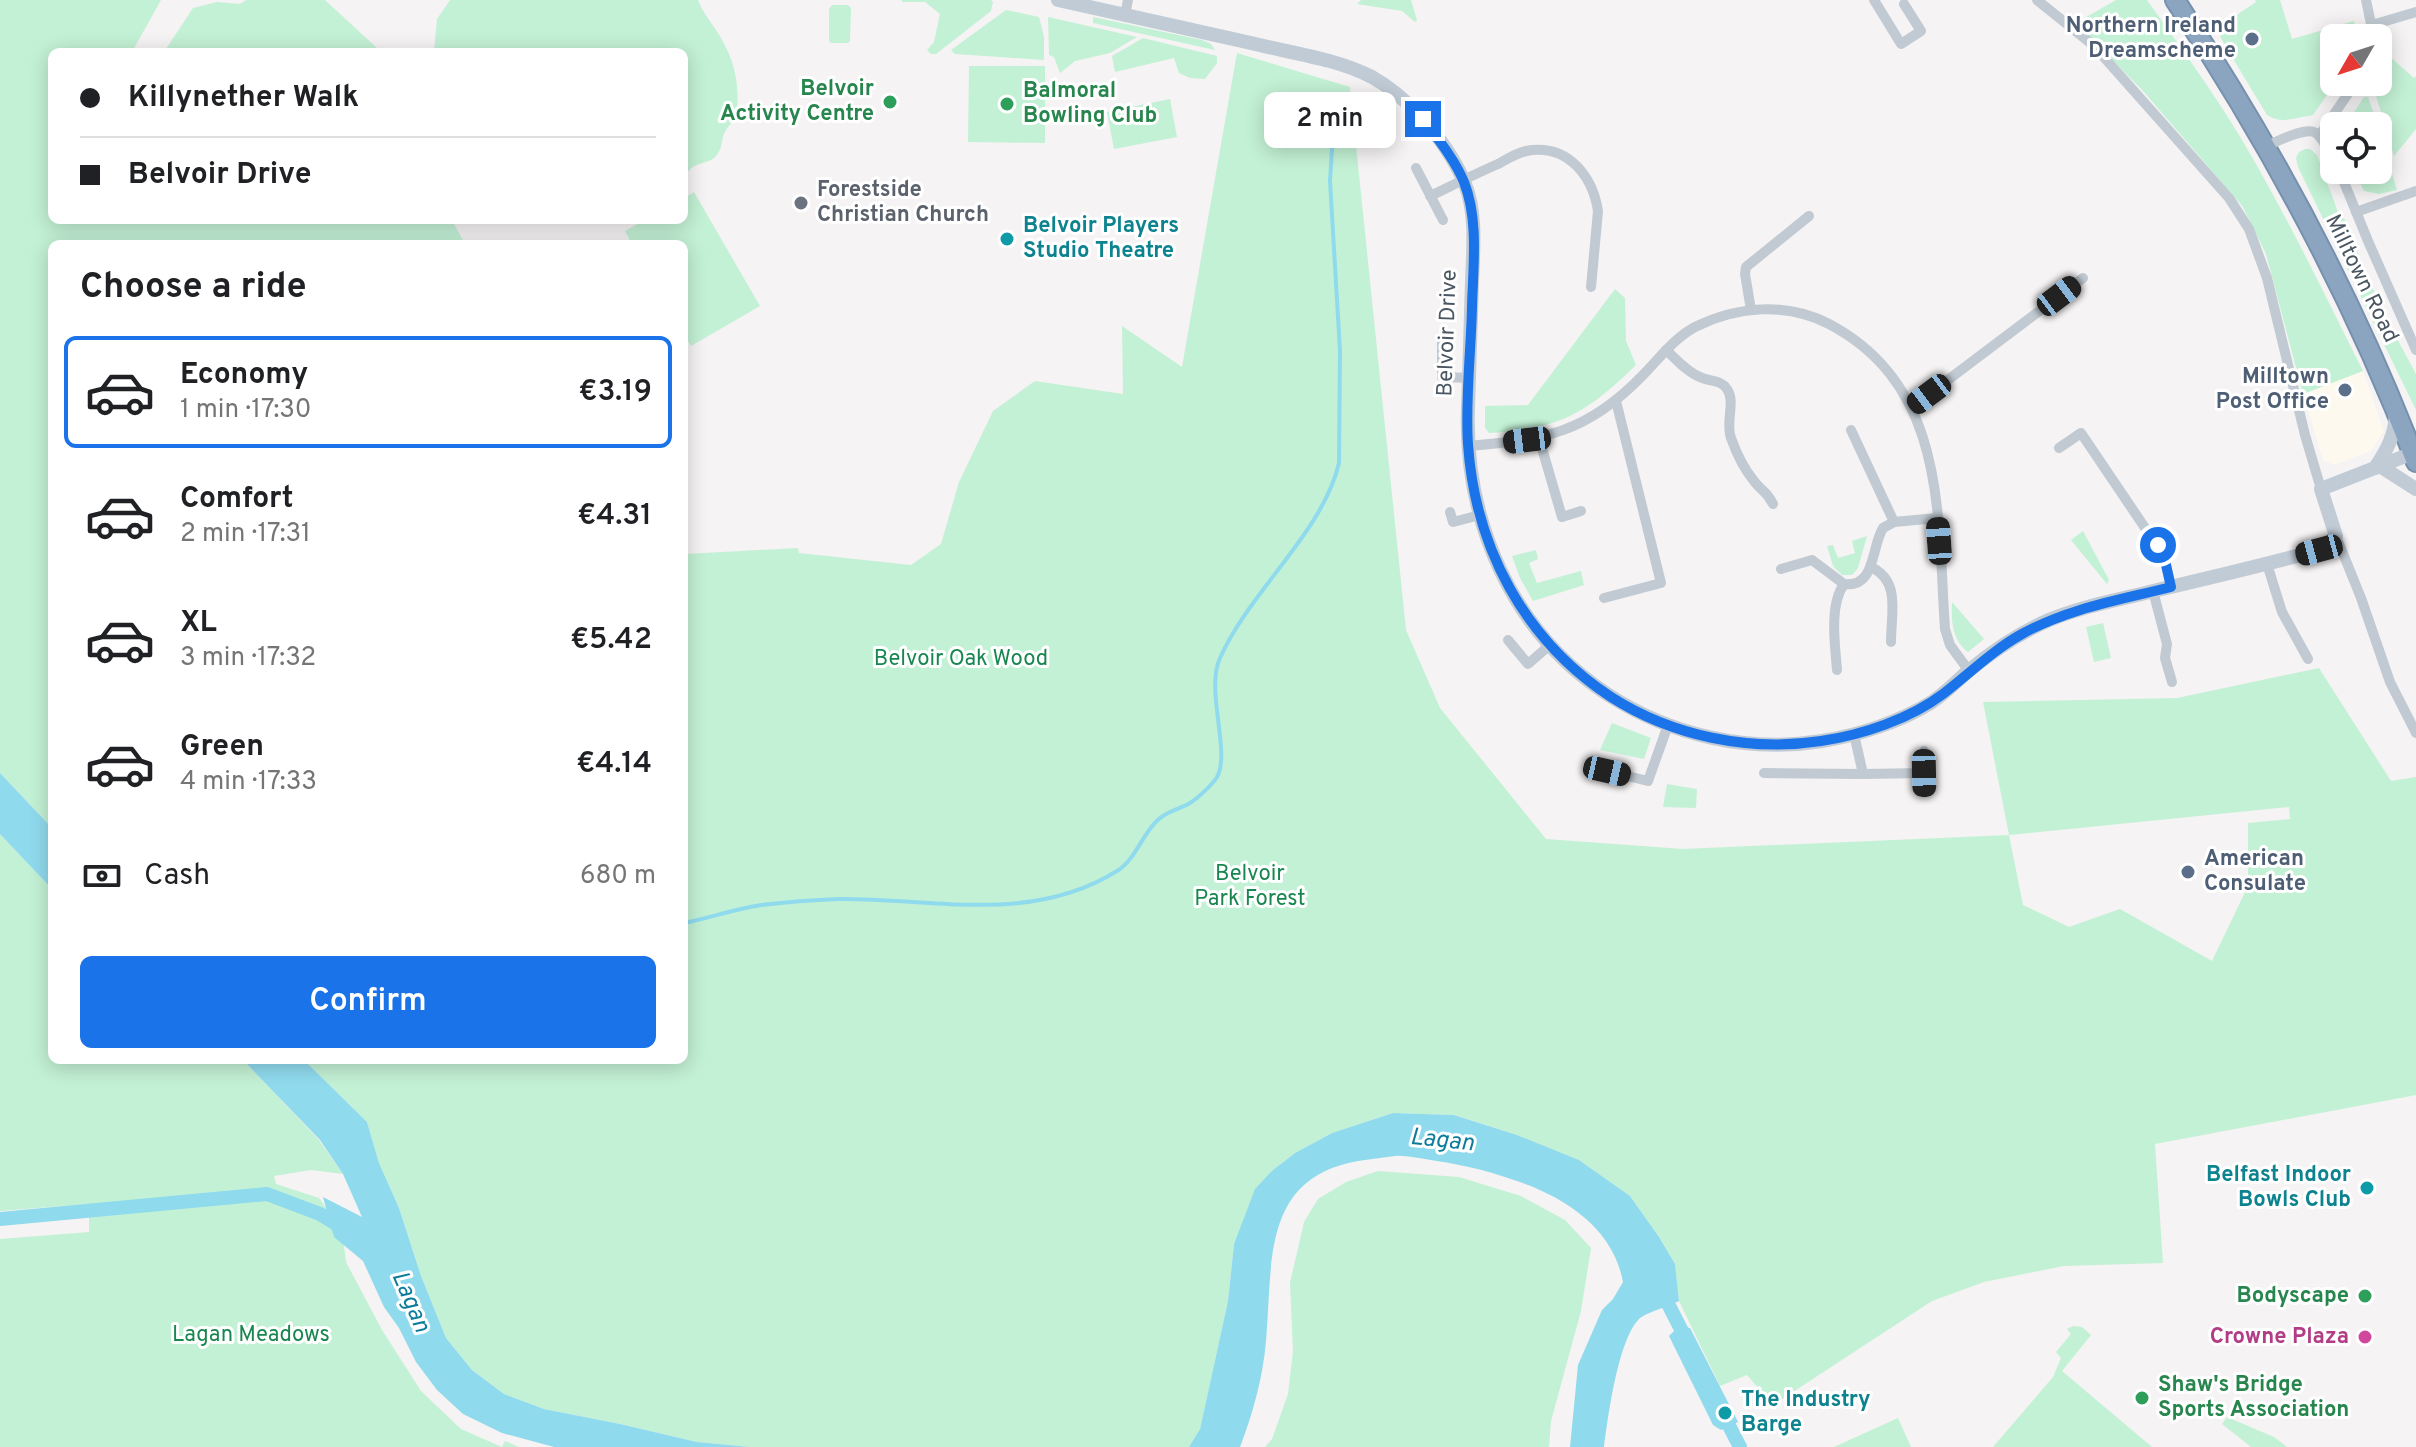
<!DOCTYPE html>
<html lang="en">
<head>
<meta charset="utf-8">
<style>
  :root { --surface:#fff; --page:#f2f2f2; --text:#202124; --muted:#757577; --line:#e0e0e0; --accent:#1a73e8 }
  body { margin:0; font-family:Overpass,sans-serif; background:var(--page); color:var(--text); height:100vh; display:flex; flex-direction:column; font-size:30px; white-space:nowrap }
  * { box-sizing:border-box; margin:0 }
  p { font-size:26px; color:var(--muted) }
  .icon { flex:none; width:44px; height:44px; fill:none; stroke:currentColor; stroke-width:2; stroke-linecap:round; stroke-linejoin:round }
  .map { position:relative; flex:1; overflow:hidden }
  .details { position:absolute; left:48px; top:240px; width:640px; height:824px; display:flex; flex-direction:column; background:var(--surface); border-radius:12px; box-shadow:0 4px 20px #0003 }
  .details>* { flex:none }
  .top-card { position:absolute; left:48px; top:48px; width:640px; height:176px; border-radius:12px; box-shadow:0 4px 20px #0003; display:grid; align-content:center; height:176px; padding:0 32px; background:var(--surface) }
  .needle { width:52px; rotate:231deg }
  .tools { position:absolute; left:2320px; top:24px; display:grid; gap:16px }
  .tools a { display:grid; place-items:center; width:72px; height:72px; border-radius:12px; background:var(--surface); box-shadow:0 4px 20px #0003; font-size:40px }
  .end { position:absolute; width:36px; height:36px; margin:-18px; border:10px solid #1a73e8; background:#fff; box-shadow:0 0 0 4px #fff }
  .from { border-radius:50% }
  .bubble { position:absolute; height:56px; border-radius:12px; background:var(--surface); box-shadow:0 4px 20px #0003; font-size:26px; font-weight:600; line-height:56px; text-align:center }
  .car { position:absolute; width:24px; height:48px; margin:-24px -12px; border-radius:10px; box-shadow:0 0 6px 2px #0007; background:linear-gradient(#222 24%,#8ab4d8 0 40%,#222 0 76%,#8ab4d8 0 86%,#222 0) }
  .top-card b { display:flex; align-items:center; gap:28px; height:76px; font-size:30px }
  .top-card b+b { border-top:2px solid var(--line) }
  .top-card i { width:20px; height:20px; background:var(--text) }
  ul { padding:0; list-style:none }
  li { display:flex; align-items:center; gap:24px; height:112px; margin:0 16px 12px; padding:0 16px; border:4px solid transparent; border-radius:12px }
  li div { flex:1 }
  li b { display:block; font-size:30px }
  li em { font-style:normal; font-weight:600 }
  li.active { border-color:var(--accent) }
  li>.icon { width:72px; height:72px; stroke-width:1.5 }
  h2 { padding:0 32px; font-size:36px; line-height:96px }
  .pay { display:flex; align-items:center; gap:20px; height:88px; padding:0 32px; font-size:30px }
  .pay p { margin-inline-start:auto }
  .action { display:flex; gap:16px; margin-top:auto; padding:16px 32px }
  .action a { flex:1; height:92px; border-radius:12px; background:var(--accent); color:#fff; font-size:32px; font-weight:600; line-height:92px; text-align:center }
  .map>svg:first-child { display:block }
</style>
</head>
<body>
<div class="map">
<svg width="2416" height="1447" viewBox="0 0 2416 1447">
  <rect width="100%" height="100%" fill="#f5f3f3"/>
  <path fill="#fdf9ef" d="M2363,371L2384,431L2371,451L2334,465L2323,460L2303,394Z"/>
  <g fill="#c3f1d5" fill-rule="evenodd">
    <path d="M0,0H161L132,52H52V220H432L434,224L440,220H452L465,244H52V828L0,773Z"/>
    <path d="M246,0H325L377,48L376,52H164L193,8L217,2L240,4Z"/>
    <path d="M450,0H698C703,14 714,25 721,38C737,66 739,86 737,118C716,135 727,143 716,156C708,165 696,161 689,171H684V52H434L437,19Z"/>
    <path d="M902,0H991L993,2L991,11L936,54H931L927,50L934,42L940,14L925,2H902Z"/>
    <path d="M1361,0H1411L1417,20L1415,22L1402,11L1357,4Z"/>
    <path d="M2116,0H2147C2185,53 2224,107 2256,164C2294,231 2328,301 2363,371L2303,394L2266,254L2243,207L2144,92L2076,23Z"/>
    <path d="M2255,0H2280L2292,39L2354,21L2358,38H2334V82H2336L2313,115C2297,117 2281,125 2267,115L2229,52L2232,49L2228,42L2224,44L2220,36L2228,31L2223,24L2256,2Z"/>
    <path d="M832,5H848L851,8L850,41L848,43H831L829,41V9Z"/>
    <path d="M1006,10L1039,17L1044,37V60L955,54L951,50Z"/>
    <path d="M1048,17L1137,37L1110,53L1075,61L1060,73L1054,57L1049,55Z"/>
    <path d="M1093,17L1202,40L1211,44L1215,50L1093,23Z"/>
    <path d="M1143,38L1217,56V63L1205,79L1190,78L1179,73L1174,58L1115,72L1112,56Z"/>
    <path d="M1237,53L1350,87L1406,630L1440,708L1546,839L1683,849L2009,835L1983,702L2177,698L2319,668L2391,781L2416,777V1095L2155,1144L2163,1263L2064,1266L1984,1282L1932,1301L1773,1405L1747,1375L1720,1386L1679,1301L1675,1264L1659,1237L1630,1196L1579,1160L1517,1135L1455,1115L1393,1113L1332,1133L1295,1153L1273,1170L1234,1244L1228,1301L1200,1429L1189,1447H750L697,1442L620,1424L544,1409L504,1394L472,1370L446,1338L421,1276L399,1208L379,1163L367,1122L304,1060H684V554L798,548L799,553L911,565L941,544L959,482L993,411L1035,381L1123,394L1122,326L1182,367ZM2289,807L2290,819L2248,823V886L2212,961L2120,909L2069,927L2023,905L2009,835Z"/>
    <path d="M2388,55L2414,78L2416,76V129L2394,156L2374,89L2384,71Z"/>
    <path d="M969,66H1045V143L968,142Z"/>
    <path d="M2364,97H2368L2378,126H2345Z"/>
    <path d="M1170,99L1177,137L1114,149L1107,112Z"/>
    <path d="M2378,127L2397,190L2379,194L2364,191L2353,170H2378Z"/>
    <path d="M2305,149H2310L2317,155L2339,215L2344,218L2381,309L2416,374V410L2298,167L2296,158L2299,152Z"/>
    <path d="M694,192L760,306L691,346L684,334V244H632L625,231L645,220H684V198Z"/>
    <path d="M1615,289L1625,298L1626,341L1636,365C1587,413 1560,429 1489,433L1485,428V406L1528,405Z"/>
    <path d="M2083,531L2109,580L2107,584L2071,540Z"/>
    <path d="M1867,536L1858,568L1852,575H1842L1833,566L1827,546L1833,545L1838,558L1855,553L1852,541Z"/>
    <path d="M1536,550L1538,559L1529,563L1537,583L1581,571L1584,585L1533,601L1520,578L1512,556Z"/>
    <path d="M1952,602L1984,639L1968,652C1952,640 1951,621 1952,602Z"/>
    <path d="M2103,623L2111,658L2094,662L2086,627Z"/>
    <path d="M1612,723L1651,738L1644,759L1600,750Z"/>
    <path d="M1667,784L1697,789L1696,808L1663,807Z"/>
    <path d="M0,834L52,889V1060H243L319,1140L343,1174L311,1170L274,1176L276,1184L319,1198L342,1230L346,1262L382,1330L421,1391L461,1429L502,1447L505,1441L519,1447H0V1239L89,1232V1204L0,1211Z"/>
    <path d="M1378,1171L1459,1177L1521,1196L1565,1220L1591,1248L1581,1311L1551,1421L1549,1447H1265L1272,1439L1288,1394L1293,1351L1290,1283L1304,1222L1318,1199L1346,1182Z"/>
    <path d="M2073,1326L2082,1327L2091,1335L2062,1371L2152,1447H1993L2053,1377L2061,1358L2056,1352L2071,1334L2067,1329Z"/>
    <path d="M2227,1417L2274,1437L2287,1447H2251L2222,1424Z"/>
    <path d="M1898,1418L1911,1447H1834Z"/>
  </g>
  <g fill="#90daee">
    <path d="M0,773L52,828V889L0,834Z"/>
    <path d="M243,1060H304L367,1122L379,1163L399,1208L421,1276L446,1338L472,1370L504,1394L544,1409L620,1424L697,1442L750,1447H554L502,1433L463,1414L437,1390L416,1362L399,1328L384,1307L363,1261L334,1237L323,1197L362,1217L343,1174L320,1140Z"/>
    <path d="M1393,1113L1454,1115L1517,1135L1579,1160L1630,1196L1659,1237L1675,1264L1679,1301C1669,1306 1645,1313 1639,1319C1618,1340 1608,1417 1604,1447H1570L1578,1365L1602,1310L1613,1299L1623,1282C1613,1227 1563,1196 1514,1180C1483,1169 1457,1164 1425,1159C1415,1158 1405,1155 1395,1156C1385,1157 1375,1159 1365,1160C1261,1174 1273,1260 1266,1341C1263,1377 1253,1413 1240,1447H1189L1200,1429L1228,1301L1234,1244L1255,1189L1273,1170L1295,1153L1332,1133Z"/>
    <path d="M1679,1326L1690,1328L1738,1422L1721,1430L1713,1425L1669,1336Z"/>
  </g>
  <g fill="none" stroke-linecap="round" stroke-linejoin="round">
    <path stroke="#90daee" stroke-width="4" d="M684,923C709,918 735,909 761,905C786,902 813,900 839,899C934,898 1030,925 1117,871C1137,859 1144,828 1163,816C1171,810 1182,808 1190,803C1198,798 1212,785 1217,777C1231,752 1205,690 1220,658C1249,592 1323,532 1339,463L1340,351L1330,181L1332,149L1338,106"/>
    <g stroke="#90daee" stroke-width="14">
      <path d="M0,1219L267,1194L320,1214L346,1230"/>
      <path d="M1661,1290L1688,1343"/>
      <path d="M1722,1412L1740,1447"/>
    </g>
    <g stroke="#7690ad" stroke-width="22">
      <path id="highway" d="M2175,0C2271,145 2354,299 2416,462"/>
    </g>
    <g stroke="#c1cad2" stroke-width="10">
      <path d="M1874,0L1901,44L1921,31L1904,4"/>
      <path d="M2037,0L2093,45L2229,198L2249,229L2267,278L2305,435L2321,489"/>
      <path d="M2366,0L2374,38"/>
      <path d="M1125,15L1128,0"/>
      <path d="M2372,25L2416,12"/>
      <path d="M2319,136L2356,82"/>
      <path d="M2266,146C2277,142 2305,126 2316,133C2324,139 2329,153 2334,161"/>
      <path d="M1416,168L1443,220"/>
      <path d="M2339,170L2368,241L2416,350"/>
      <path d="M1430,196C1453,185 1475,174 1498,164C1509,158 1520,151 1532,150C1570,146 1593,178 1598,211L1591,287"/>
      <path d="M2356,212L2416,191"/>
      <path d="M1751,310L1745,274L1746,267L1809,216"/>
      <path d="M1442,339V377L1470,378"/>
      <path d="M1666,350C1676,359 1687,372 1700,377C1710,382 1720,379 1727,389C1736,402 1725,422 1731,438C1736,452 1744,469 1754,481C1762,492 1766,490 1773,504"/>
      <path d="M1912,407L2083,278"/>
      <path d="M1851,430L1894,522"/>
      <path d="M1539,438L1562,517L1581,511"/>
      <path d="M1468,446C1544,440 1587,433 1642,376C1659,359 1673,339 1695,327C1737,306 1787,302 1829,324C1947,386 1937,514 1945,629L1950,645L1969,671"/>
      <path d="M2059,448L2081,433L2164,556L2171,587"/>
      <path d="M1450,512L1453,522L1480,515"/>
      <path d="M2336,536L2361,598L2390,682L2416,733"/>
      <path d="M2267,564L2282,612L2308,659"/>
      <path d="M1871,567C1901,581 1891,613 1891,642"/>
      <path d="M1781,569L1812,560L1844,584C1876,588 1871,547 1883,528L1894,522L1937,518"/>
      <path d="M2153,591L2167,644L2165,658L2172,682"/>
      <path d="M1604,598L1661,583L1616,401"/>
      <path d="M1508,640L1528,664L1551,644"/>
      <path d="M1837,670C1835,645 1829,605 1844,584"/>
      <path d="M1607,771L1648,781L1668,725"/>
      <path d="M1764,773L1863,774L1854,734"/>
      <path d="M1924,773L1925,791"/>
      <path d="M1863,774L1924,773V751"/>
    </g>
    <g stroke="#c1cbd6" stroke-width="14">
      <path d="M1058,0C1122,14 1186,29 1251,43C1290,53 1335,58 1372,77C1390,87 1407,102 1421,117C1438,135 1456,161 1465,184C1477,214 1473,250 1472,282C1471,324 1469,366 1468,408C1464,520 1511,631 1607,694C1670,735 1747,753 1822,741C1859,735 1900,722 1932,702C1944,694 1955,683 1966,673C1991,652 2019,633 2049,620C2082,606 2119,600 2153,591C2209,578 2264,565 2319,550L2336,536L2321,489L2413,453"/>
      <path d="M2380,466L2416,489"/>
      <path d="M2375,468C2387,450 2395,435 2396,414"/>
    </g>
    <use href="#highway" stroke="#8ba5c1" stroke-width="18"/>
  </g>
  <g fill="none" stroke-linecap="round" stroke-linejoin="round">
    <path stroke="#1a73e8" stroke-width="10" d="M1423,119C1438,139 1455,160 1464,182C1479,220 1473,267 1472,307C1471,352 1465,400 1468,444C1475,547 1524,640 1611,697C1672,736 1749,752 1821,741C1862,735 1910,719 1943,694C1969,674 1993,650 2022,634C2069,608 2120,600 2171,587L2164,556L2158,545"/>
  </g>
  <g fill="#5c6f8a" stroke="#fff" stroke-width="3">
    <circle cx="2252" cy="39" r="8"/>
    <circle cx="2345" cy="390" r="8"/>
    <circle cx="2188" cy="872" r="8"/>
  </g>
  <g fill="#2e9e5b" stroke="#fff" stroke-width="3">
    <circle cx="890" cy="102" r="8"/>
    <circle cx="1007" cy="104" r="8"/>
    <circle cx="2365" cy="1296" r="8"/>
    <circle cx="2142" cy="1398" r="8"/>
  </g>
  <circle fill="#6b7280" stroke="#fff" stroke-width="3" cx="801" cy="203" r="8"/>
  <g fill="#0f9aa8" stroke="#fff" stroke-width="3">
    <circle cx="1007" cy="239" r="8"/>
    <circle cx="2367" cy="1188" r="8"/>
    <circle cx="1725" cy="1413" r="8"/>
  </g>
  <circle fill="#d1479c" stroke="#fff" stroke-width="3" cx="2365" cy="1337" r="8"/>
  <g text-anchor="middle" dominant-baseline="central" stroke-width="6" stroke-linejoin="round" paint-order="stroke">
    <g font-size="22" font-weight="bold" fill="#4e5e75" stroke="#fff" text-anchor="end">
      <text x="2236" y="26">Northern Ireland<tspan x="2236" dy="25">Dreamscheme</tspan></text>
      <text x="2329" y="377">Milltown<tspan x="2329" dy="25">Post Office</tspan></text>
      <text x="2204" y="859" text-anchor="start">American<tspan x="2204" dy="25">Consulate</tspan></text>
    </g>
    <g font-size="22" font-weight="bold" fill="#27864d" stroke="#fff" text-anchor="end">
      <text x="874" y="89">Belvoir<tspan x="874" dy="25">Activity Centre</tspan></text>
      <text x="1023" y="91" text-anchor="start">Balmoral<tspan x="1023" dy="25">Bowling Club</tspan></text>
      <text x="2349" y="1296">Bodyscape</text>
      <text x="2158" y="1385" text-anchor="start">Shaw's Bridge<tspan x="2158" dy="25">Sports Association</tspan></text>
    </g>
    <g font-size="22" font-weight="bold" fill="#5b616d" stroke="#fff" text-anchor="start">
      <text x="817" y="190">Forestside<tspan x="817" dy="25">Christian Church</tspan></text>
    </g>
    <g font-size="22" font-weight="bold" fill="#0d838f" stroke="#fff" text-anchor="start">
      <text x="1023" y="226">Belvoir Players<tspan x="1023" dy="25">Studio Theatre</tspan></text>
      <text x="2351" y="1175" text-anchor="end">Belfast Indoor<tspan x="2351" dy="25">Bowls Club</tspan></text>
      <text x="1741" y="1400">The Industry<tspan x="1741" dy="25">Barge</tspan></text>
    </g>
    <g font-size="22" fill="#4a5661" stroke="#fff">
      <text transform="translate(2361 279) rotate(64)">Milltown Road</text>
      <text transform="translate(1448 333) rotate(-88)">Belvoir Drive</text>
    </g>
    <g font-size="22" fill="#17864f" stroke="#fff">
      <text x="961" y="659">Belvoir Oak Wood</text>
      <text x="1250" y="874">Belvoir<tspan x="1250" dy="25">Park Forest</tspan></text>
      <text x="251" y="1335">Lagan Meadows</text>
    </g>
    <g font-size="22" font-weight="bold" fill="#b23c85" stroke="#fff" text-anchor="end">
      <text x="2349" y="1337">Crowne Plaza</text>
    </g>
    <g font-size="24" font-style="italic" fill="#0c7c9b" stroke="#fff">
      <text transform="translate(1442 1141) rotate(6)">Lagan</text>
      <text transform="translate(410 1302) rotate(67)">Lagan</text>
    </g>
  </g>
</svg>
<div class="tools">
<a><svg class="needle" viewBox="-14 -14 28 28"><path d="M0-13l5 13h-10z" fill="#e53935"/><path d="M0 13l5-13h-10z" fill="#757577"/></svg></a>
<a><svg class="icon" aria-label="locate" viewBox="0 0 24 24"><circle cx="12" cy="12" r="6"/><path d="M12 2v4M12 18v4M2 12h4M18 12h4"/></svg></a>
</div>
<i class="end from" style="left:2158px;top:545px"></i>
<i class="end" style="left:1423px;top:119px"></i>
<div class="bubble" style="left:1264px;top:92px;width:132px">2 min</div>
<i class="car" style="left:2059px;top:296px;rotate:53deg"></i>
<i class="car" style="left:1929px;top:394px;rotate:233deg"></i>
<i class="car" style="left:1527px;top:440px;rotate:263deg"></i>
<i class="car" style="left:1939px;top:541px;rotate:356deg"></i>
<i class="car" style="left:2319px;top:550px;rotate:255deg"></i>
<i class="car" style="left:1607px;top:771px;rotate:103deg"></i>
<i class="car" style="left:1924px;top:773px;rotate:179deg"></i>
<div class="top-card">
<b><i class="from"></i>Killynether Walk</b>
<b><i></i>Belvoir Drive</b>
</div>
<section class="details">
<h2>Choose a ride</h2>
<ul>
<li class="active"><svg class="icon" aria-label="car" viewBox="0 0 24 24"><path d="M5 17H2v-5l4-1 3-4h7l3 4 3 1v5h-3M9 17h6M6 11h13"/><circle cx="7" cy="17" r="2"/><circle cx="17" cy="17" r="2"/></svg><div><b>Economy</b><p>1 min · 17:30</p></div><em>€3.19</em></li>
<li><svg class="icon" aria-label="car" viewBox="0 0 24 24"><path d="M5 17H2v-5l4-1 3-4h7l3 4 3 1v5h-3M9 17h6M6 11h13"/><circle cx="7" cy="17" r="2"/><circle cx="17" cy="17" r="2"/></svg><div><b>Comfort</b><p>2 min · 17:31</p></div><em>€4.31</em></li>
<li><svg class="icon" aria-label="car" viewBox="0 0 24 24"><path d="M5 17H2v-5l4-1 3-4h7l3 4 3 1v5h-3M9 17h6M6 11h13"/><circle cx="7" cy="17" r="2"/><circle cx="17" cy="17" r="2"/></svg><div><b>XL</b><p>3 min · 17:32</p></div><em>€5.42</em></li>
<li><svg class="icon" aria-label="car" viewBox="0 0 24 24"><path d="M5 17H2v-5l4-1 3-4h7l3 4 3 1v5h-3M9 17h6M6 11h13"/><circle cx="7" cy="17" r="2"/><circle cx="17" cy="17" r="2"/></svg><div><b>Green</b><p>4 min · 17:33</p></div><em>€4.14</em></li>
</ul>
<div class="pay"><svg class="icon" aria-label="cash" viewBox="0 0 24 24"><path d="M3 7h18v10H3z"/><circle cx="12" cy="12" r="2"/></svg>Cash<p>680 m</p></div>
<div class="action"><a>Confirm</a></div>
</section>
</div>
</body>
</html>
